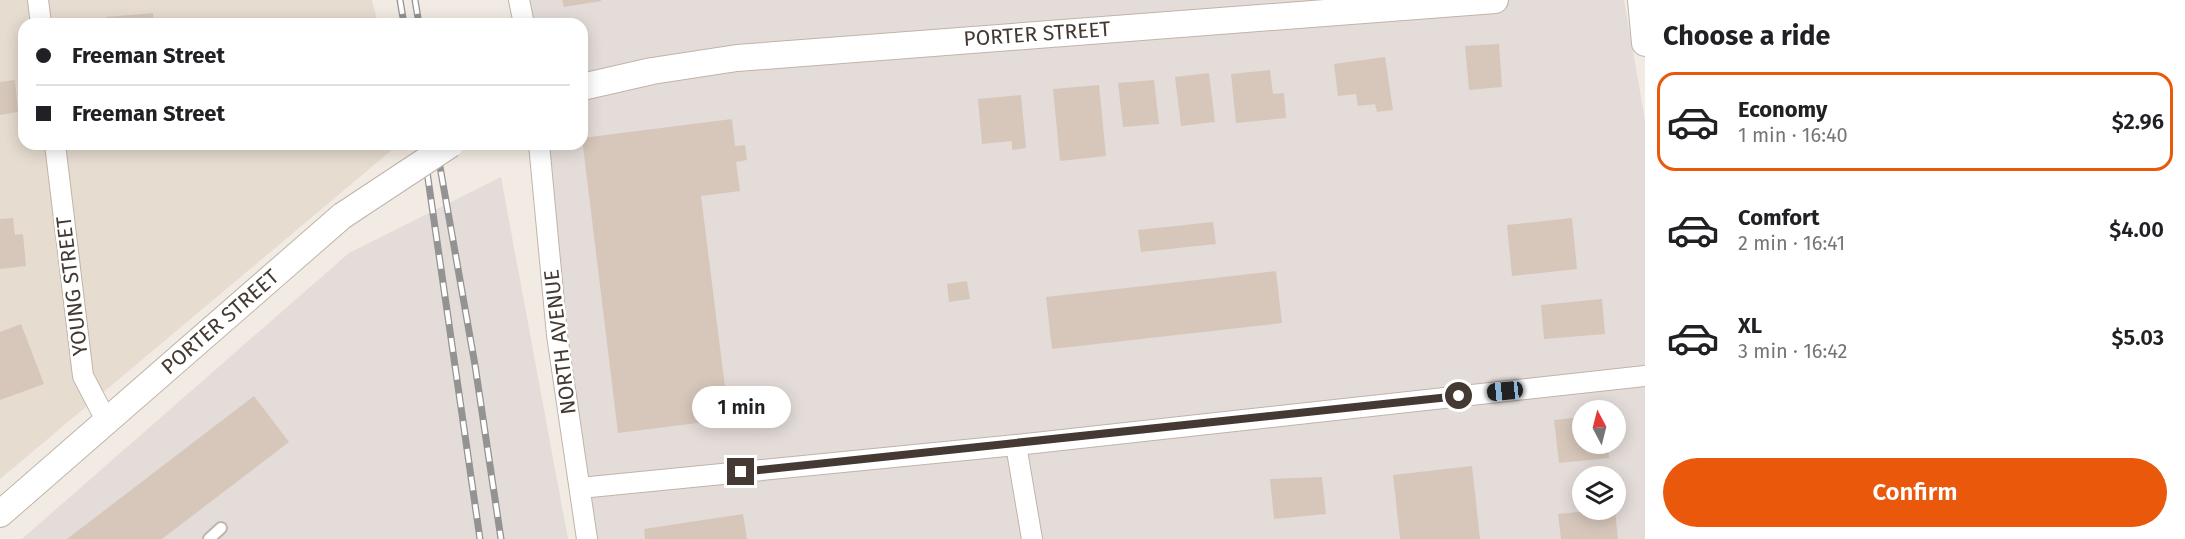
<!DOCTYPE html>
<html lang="en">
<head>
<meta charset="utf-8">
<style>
  :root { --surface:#fff; --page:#f6f6f6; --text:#202124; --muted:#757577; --line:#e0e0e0; --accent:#ea580c }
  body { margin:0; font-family:"Fira Sans",sans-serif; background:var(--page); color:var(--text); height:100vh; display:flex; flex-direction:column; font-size:22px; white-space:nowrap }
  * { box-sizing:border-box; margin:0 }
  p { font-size:20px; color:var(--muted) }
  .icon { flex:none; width:33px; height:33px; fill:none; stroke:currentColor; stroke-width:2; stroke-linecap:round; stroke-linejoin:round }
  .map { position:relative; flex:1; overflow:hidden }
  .sheet { display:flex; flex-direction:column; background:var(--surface); width:540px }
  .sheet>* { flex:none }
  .top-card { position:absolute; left:18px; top:18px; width:570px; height:132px; border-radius:18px; box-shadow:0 3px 15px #0003; display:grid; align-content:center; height:132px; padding:0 18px; background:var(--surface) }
  .needle { width:39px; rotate:353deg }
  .tools { position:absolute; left:1572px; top:400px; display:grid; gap:12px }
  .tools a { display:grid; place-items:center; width:54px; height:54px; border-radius:50%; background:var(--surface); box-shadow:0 3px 15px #0003; font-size:30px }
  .end { position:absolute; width:27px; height:27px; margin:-14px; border:8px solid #443a33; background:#fff; box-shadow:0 0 0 3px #fff }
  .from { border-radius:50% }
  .bubble { position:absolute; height:42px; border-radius:21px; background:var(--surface); box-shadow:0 3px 15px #0003; font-size:20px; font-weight:600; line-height:42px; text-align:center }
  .car { position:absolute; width:18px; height:36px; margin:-18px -9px; border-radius:8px; box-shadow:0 0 4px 2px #0007; background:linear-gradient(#222 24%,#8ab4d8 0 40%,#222 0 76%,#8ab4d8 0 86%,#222 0) }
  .top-card b { display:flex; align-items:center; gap:21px; height:57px; font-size:22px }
  .top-card b+b { border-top:2px solid var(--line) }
  .top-card i { width:15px; height:15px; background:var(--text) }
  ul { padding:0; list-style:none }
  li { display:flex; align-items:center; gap:18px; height:99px; margin:0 12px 9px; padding:0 6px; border:3px solid transparent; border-radius:18px }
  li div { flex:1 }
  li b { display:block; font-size:22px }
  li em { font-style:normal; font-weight:600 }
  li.selected { border-color:var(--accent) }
  li>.icon { width:54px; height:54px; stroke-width:1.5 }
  h2 { padding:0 18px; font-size:27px; line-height:72px }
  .cta { display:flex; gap:12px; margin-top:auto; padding:12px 18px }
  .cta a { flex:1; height:69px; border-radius:36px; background:var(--accent); color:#fff; font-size:24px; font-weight:600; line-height:69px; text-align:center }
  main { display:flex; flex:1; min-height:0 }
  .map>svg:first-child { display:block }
</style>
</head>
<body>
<main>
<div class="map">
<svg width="1645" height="539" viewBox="0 0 1645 539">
  <rect width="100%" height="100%" fill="#f2ebe3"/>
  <path fill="#e6dcd0" d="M0,0H372L378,24H24V144H399L0,479Z"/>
  <g fill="#e4dcd8" fill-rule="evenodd">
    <path d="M514,0H1624L1645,120V539H588L532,144H582V24H517ZM1582,411H1616V444H1582ZM1582,477H1616V510H1582Z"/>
    <path d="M501,177L568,539H22L349,253Z"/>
  </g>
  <g fill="#d7c7bb">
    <path d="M562,0H601V1L564,7Z"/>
    <path d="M153,13L154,24H106V17Z"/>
    <path d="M1499,44L1502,87L1469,90L1465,46Z"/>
    <path d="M1385,57L1393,110L1377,112L1375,104L1358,106L1356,94L1338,96L1334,64Z"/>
    <path d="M1270,70L1273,94L1284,93L1286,118L1236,123L1231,74Z"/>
    <path d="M1209,73L1215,122L1181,126L1175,77Z"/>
    <path d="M15,80L18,112L0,115V82Z"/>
    <path d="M1154,80L1159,124L1123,127L1118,83Z"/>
    <path d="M1099,85L1106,156L1060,161L1053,89Z"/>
    <path d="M1021,95L1026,148L1012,150V141L982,144L978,99Z"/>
    <path d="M732,119L735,146L745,145L747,160L736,162L740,191L701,196L729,419L618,433L582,138Z"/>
    <path d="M13,218L15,235L23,234L26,266L0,269V219Z"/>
    <path d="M1572,218L1577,269L1512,276L1507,225Z"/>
    <path d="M1213,222L1216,244L1141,252L1138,230Z"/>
    <path d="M1276,271L1282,323L1052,349L1046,297Z"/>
    <path d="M967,281L970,299L949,302L947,284Z"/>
    <path d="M1602,299L1605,334L1544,339L1541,305Z"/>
    <path d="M21,324L44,384L0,400V332Z"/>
    <path d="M254,396L289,442L162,539H67Z"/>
    <path d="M1582,417V444H1608L1609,458L1559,463L1554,420Z"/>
    <path d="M1472,466L1480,539H1400L1393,475Z"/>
    <path d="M1322,477L1326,514L1274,519L1270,479Z"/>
    <path d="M1597,510H1615L1618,539H1561L1558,514Z"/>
    <path d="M743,514L747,539H645L644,529Z"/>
  </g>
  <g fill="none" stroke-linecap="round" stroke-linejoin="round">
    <g stroke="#c0b4a8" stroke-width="14">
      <path id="service" d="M209,539L221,528"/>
    </g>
    <g stroke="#c0b4a8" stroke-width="22">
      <g id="minor">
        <path d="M38,0L41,24"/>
        <path d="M519,0L524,24"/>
        <path d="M55,144L83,376L107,422"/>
        <path d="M539,144L557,335L587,539"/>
        <path d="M1016,445L1032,539"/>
        <path d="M580,488L1016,445L1645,376"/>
      </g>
    </g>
    <g stroke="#c0b4a8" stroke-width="28">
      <g id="tertiary">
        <path d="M1641,0L1645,43"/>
        <path d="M582,87L652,71L737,58L1495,0"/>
        <path d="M0,514L342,216"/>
      </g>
    </g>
    <use href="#service" stroke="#fff" stroke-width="10"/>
    <use href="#minor" stroke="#fff" stroke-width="20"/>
    <use href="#tertiary" stroke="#fff" stroke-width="26"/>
    <g stroke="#939393" stroke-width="7">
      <g id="rail">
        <path d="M400,0L404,24"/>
        <path d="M415,0L419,24"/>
        <path d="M423,144L480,539"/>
        <path d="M436,144L475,365L501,539"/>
      </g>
    </g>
    <use href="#rail" stroke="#fff" stroke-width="4.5" stroke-dasharray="14" stroke-linecap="butt"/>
    <g stroke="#c0b4a8" stroke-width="28" stroke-linecap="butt">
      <path id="tertiary-bridge" d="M342,216L451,144"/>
    </g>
    <use href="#tertiary-bridge" stroke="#fff" stroke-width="26"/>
  </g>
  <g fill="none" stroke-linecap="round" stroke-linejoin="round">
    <path stroke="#443a33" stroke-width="8" d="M741,472L1459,396"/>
  </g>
  <g text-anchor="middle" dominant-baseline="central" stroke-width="5" stroke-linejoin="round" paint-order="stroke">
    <g font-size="21" fill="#443a33" stroke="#fff">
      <text transform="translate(1037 34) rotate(-4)">PORTER STREET</text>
      <text transform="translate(72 286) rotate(-97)">YOUNG STREET</text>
      <text transform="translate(220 322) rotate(-41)">PORTER STREET</text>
      <text transform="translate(560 342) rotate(-97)">NORTH AVENUE</text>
    </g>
  </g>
</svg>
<div class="tools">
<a><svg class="needle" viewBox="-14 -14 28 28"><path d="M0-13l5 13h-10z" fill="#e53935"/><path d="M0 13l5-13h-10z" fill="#757577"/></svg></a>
<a><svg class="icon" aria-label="layers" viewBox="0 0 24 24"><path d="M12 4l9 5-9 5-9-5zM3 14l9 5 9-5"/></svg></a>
</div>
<i class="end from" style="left:1459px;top:396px"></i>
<i class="end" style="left:741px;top:472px"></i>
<div class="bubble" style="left:692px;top:386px;width:99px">1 min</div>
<i class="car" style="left:1505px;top:391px;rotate:264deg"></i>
<div class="top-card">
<b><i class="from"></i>Freeman Street</b>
<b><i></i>Freeman Street</b>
</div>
</div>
<section class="sheet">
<h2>Choose a ride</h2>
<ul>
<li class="selected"><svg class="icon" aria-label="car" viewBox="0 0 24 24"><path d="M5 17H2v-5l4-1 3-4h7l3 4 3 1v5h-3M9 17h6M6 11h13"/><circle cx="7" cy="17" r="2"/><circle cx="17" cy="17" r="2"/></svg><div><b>Economy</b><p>1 min · 16:40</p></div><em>$2.96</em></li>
<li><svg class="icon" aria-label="car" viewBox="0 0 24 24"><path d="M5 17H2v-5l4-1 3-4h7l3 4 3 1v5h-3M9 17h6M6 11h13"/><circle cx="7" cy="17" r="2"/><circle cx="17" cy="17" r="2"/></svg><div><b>Comfort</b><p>2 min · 16:41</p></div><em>$4.00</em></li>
<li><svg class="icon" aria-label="car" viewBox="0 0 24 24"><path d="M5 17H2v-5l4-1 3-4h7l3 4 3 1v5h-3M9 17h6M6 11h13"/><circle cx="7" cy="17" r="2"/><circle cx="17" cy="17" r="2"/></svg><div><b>XL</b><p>3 min · 16:42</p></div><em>$5.03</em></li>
</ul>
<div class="cta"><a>Confirm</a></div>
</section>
</main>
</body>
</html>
